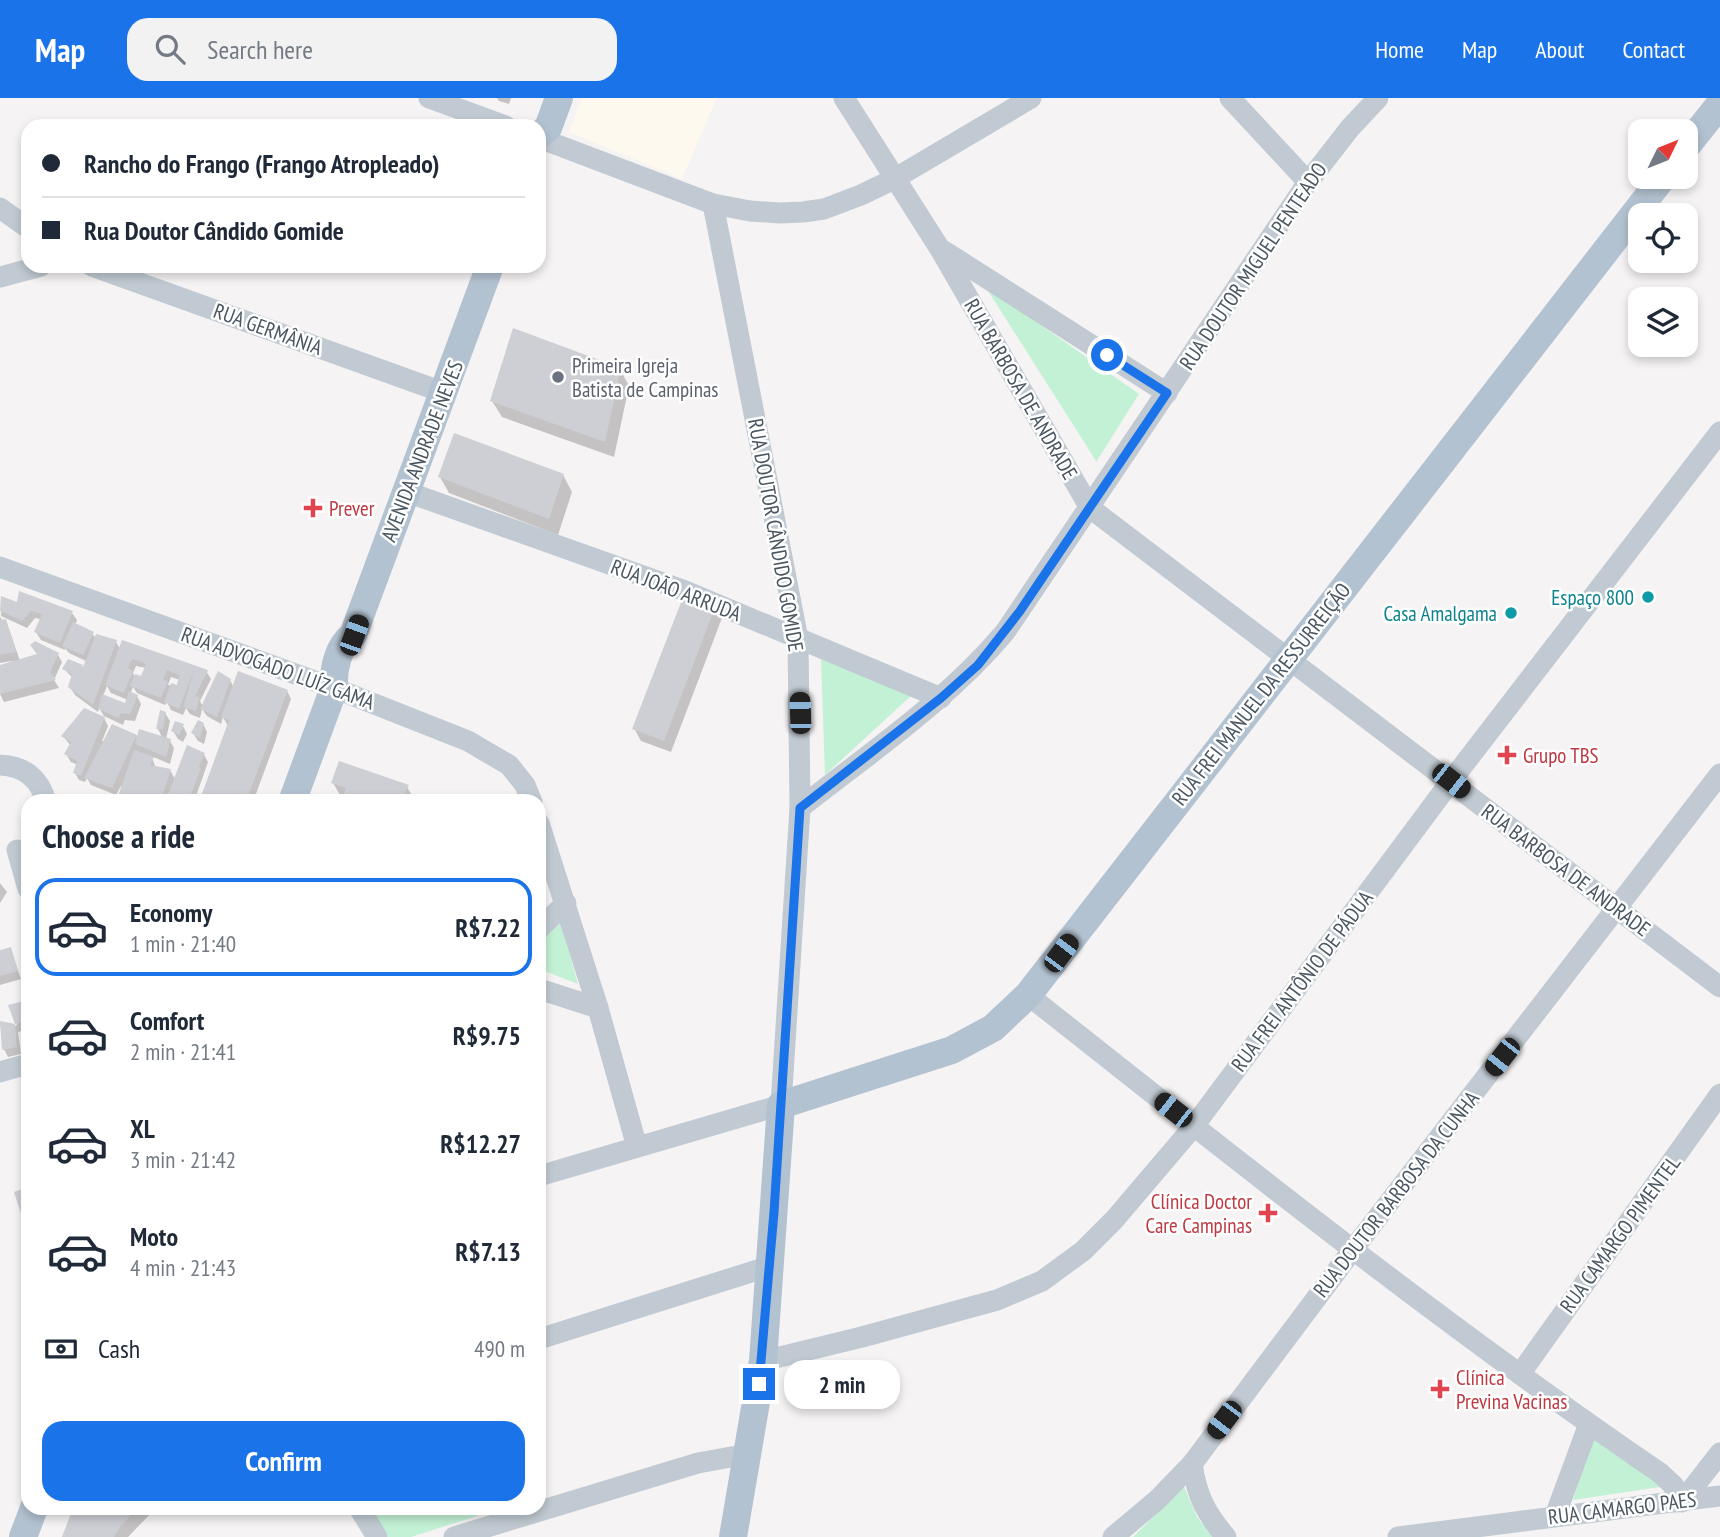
<!DOCTYPE html>
<html lang="en">
<head>
<meta charset="utf-8">
<style>
  :root { --surface:#fff; --page:#f2f2f3; --text:#1f2937; --muted:#747a83; --line:#e0e1e3; --accent:#1a73e8 }
  body { margin:0; font-family:"PT Sans Narrow",sans-serif; background:var(--page); color:var(--text); height:100vh; display:flex; flex-direction:column; font-size:26px; white-space:nowrap }
  * { box-sizing:border-box; margin:0 }
  p { font-size:23px; color:var(--muted) }
  .icon { flex:none; width:38px; height:38px; fill:none; stroke:currentColor; stroke-width:2; stroke-linecap:round; stroke-linejoin:round }
  .map { position:relative; flex:1; overflow:hidden }
  .sheet { position:absolute; left:21px; top:696px; width:525px; height:721px; display:flex; flex-direction:column; background:var(--surface); border-radius:21px; box-shadow:0 4px 10px #0003 }
  .sheet>* { flex:none }
  .guide { position:absolute; left:21px; top:21px; width:525px; height:154px; border-radius:21px; box-shadow:0 4px 10px #0003; display:grid; align-content:center; height:154px; padding:0 21px; background:var(--surface) }
  .needle { width:46px; rotate:47deg }
  .controls { position:absolute; left:1628px; top:21px; display:grid; gap:14px }
  .controls a { display:grid; place-items:center; width:70px; height:70px; border-radius:14px; background:var(--surface); box-shadow:0 4px 10px #0003; font-size:35px }
  .end { position:absolute; width:32px; height:32px; margin:-16px; border:9px solid #1a73e8; background:#fff; box-shadow:0 0 0 4px #fff }
  .from { border-radius:50% }
  .bubble { position:absolute; height:49px; border-radius:21px; background:var(--surface); box-shadow:0 4px 10px #0003; font-size:23px; font-weight:700; line-height:49px; text-align:center }
  .car { position:absolute; width:21px; height:42px; margin:-21px -10px; border-radius:9px; box-shadow:0 0 5px 2px #0007; background:linear-gradient(#222 24%,#8ab4d8 0 40%,#222 0 76%,#8ab4d8 0 86%,#222 0) }
  .guide b { display:flex; align-items:center; gap:24px; height:66px; font-size:26px }
  .guide b+b { border-top:2px solid var(--line) }
  .guide i { width:18px; height:18px; background:var(--text) }
  ul { padding:0; list-style:none }
  li { display:flex; align-items:center; gap:21px; height:98px; margin:0 14px 10px; padding:0 7px; border:4px solid transparent; border-radius:21px }
  li div { flex:1 }
  li b { display:block; font-size:26px }
  li em { font-style:normal; font-weight:700 }
  li.active { border-color:var(--accent) }
  li>.icon { width:63px; height:63px; stroke-width:1.5 }
  h2 { padding:0 21px; font-size:32px; line-height:84px }
  .pay { display:flex; align-items:center; gap:18px; height:77px; padding:0 21px; font-size:26px }
  .pay p { margin-inline-start:auto }
  .primary-button { display:flex; gap:14px; margin-top:auto; padding:14px 21px }
  .primary-button a { flex:1; height:80px; border-radius:21px; background:var(--accent); color:#fff; font-size:28px; font-weight:700; line-height:80px; text-align:center }
  header { display:flex; align-items:center; gap:42px; box-sizing:border-box; height:98px; padding:0 35px; background:var(--accent); color:#fff }
  header strong { font-size:33px }
  nav { display:flex; gap:38px; margin-inline-start:auto; font-size:24px }
  .search { width:490px; height:63px; background:var(--page); display:flex; align-items:center; gap:18px; box-sizing:border-box; padding:0 24px; border-radius:21px; color:var(--muted); font-size:26px }
  .map>svg:first-child { display:block }
</style>
</head>
<body>
<header>
<strong>Map</strong>
<div class="search"><svg class="icon" aria-label="search" viewBox="0 0 24 24"><circle cx="10" cy="10" r="6"/><path d="M15 15l6 6"/></svg>Search here</div>
<nav><a>Home</a><a>Map</a><a>About</a><a>Contact</a></nav>
</header>
<div class="map">
<svg width="1720" height="1439" viewBox="0 0 1720 1439">
  <rect width="100%" height="100%" fill="#f5f3f3"/>
  <path fill="#fdf9ef" d="M582,0H717L682,81L569,34Z"/>
  <g fill="#c3f1d5">
    <path d="M985,188L1139,296L1096,364V363Z"/>
    <path d="M821,561L914,595L825,677Z"/>
    <path d="M561,825L578,886L539,871V844Z"/>
    <path d="M1593,1333L1673,1387L1573,1402Z"/>
    <path d="M1184,1389L1197,1419L1213,1439H1133Z"/>
    <path d="M371,1411H475L477,1418L411,1439H388Z"/>
  </g>
  <g fill="#0003" fill-rule="evenodd">
    <path d="M497,0H511L509,6L499,3Z"/>
    <path d="M620,271L629,288L614,359L502,319L492,303Z"/>
    <path d="M563,377L572,394L558,437L449,395L440,379Z"/>
    <path d="M2,500L18,506L72,515L77,522L75,527L92,535L96,541L116,544L120,551L206,573L211,581L200,603L203,609L230,582L234,590L287,593L291,601L253,704H201L228,628L223,619L221,626L207,618L202,611L200,620L190,616L186,610L183,617L171,612L167,604L165,607L137,595L133,589L130,596L137,598L141,606L135,623L125,622L123,627L104,618L99,610L98,614L75,597L70,589L73,580L64,571L68,563L85,570L88,564L69,555L65,550V552L41,542L36,534L41,521L35,520L27,530L1,518ZM136,568L146,570L141,580H135L133,575ZM171,579L180,582L178,589L168,587ZM107,588L111,595L128,602L126,607L103,598Z"/>
    <path d="M715,508L722,520L671,654L641,643L634,630Z"/>
    <path d="M0,519L9,531L20,563L39,557H58L62,564L54,582L59,590L4,604L0,596V569L13,565L12,563L0,565Z"/>
    <path d="M165,615L170,623L166,641L170,643L174,650L170,666L151,658L156,670L170,672L175,681L204,657L208,664L194,704H118L123,689L121,688L116,697L91,687L87,680L85,684L79,682L75,675L78,667L71,664L66,656L71,648L63,638L104,620L108,628L102,643L105,644L113,628L138,639L163,641L158,631Z"/>
    <path d="M203,626L207,634L204,646L198,643L193,635Z"/>
    <path d="M183,628L187,636L183,644L178,641L173,633Z"/>
    <path d="M333,685L407,689L414,701L413,704H343L345,699L340,697Z"/>
    <path d="M0,785L7,794L0,805Z"/>
    <path d="M10,851L21,881L0,887V853Z"/>
    <path d="M28,904V931L18,934L21,956L8,959L4,951L0,925L16,928Z"/>
    <path d="M74,1410H156L128,1439H64Z"/>
  </g>
  <g fill="#cdcfd5">
    <path d="M513,230L621,270L605,344L490,303Z"/>
    <path d="M454,335L564,376L549,421L438,379Z"/>
    <path d="M19,493L73,513L60,545L34,534L42,516L31,513L22,523L0,513L1,498L17,504Z"/>
    <path d="M685,494L716,507L664,643L632,631Z"/>
    <path d="M6,521L16,554L0,557V522Z"/>
    <path d="M73,524L94,534L83,557L62,548Z"/>
    <path d="M96,536L117,542L93,607L68,589L72,576L62,571L68,561L83,567L79,579Z"/>
    <path d="M122,542L208,572L195,598L200,599L196,613L183,609L194,572L179,611L164,604L171,585L177,587L179,577L167,572L163,582L168,583L161,600L130,588L135,576L141,578L146,566L140,563L132,561L128,570L133,573L124,595L105,587Z"/>
    <path d="M35,543L59,555L50,574L56,582L0,596V567L37,556L30,547Z"/>
    <path d="M218,573L231,581L217,619L200,611Z"/>
    <path d="M238,573L288,592L246,704H199L229,622L221,619Z"/>
    <path d="M129,593L138,597L130,616L121,615L119,620L98,611L102,596L125,605Z"/>
    <path d="M84,610L105,619L81,678L73,675L77,663L64,656L71,644L61,638Z"/>
    <path d="M160,612L166,614L163,631H156Z"/>
    <path d="M198,622L204,625L200,640L191,635Z"/>
    <path d="M175,623L184,626L179,637L171,633Z"/>
    <path d="M112,626L137,637L112,690L84,680Z"/>
    <path d="M139,631L171,641L166,659L135,646Z"/>
    <path d="M187,647L205,655L199,669L201,670L188,704H165Z"/>
    <path d="M134,652L154,659L150,667L171,671L160,704H116Z"/>
    <path d="M339,663L409,687L400,704H341L346,690L331,685Z"/>
    <path d="M11,849L18,873L0,878V852Z"/>
    <path d="M28,902V923L15,926L8,907Z"/>
    <path d="M0,923L15,926L17,949L2,952Z"/>
    <path d="M28,1089V1117L22,1119L14,1094Z"/>
    <path d="M73,1410H138L120,1429L114,1439H62Z"/>
  </g>
  <g fill="none" stroke-linecap="round" stroke-linejoin="round">
    <g stroke="#c1cad2" stroke-width="21">
      <path d="M429,0L506,28"/>
      <path d="M844,0L940,151L1090,410L1720,889"/>
      <path d="M1230,0L1308,84"/>
      <path d="M539,40L713,106L750,113L780,115L803,114L824,111L861,97L894,81L1031,0"/>
      <path d="M0,110L28,130"/>
      <path d="M944,153L1167,295"/>
      <path d="M92,168L445,295"/>
      <path d="M0,179L41,168"/>
      <path d="M407,394L685,493L941,600"/>
      <path d="M0,469L334,590L468,643L509,667L525,687L532,704"/>
      <path d="M0,667C24,668 40,680 46,704"/>
      <path d="M800,710C871,654 947,603 1005,534L1308,84L1350,30L1378,0"/>
      <path d="M539,725L598,910L637,1049"/>
      <path d="M17,752L28,791"/>
      <path d="M539,831L566,805"/>
      <path d="M539,891L598,910"/>
      <path d="M1028,897C1235,1061 1442,1226 1660,1375L1674,1388L1677,1404"/>
      <path d="M0,974L28,966"/>
      <path d="M539,1078L781,1007L800,710L798,541L713,106"/>
      <path d="M539,1241L770,1168"/>
      <path d="M763,1263L862,1239L997,1202L1042,1183L1083,1153L1114,1122L1194,1028L1451,683L1720,334"/>
      <path d="M1520,1276L1720,996"/>
      <path d="M1192,1366C1197,1398 1205,1414 1226,1439"/>
      <path d="M1682,1404L1720,1355"/>
      <path d="M359,1410L377,1439"/>
      <path d="M1555,1418L1589,1326"/>
      <path d="M454,1439L698,1365L748,1356"/>
      <path d="M1113,1439L1157,1402L1192,1366L1354,1150L1720,676"/>
      <path d="M1398,1439L1720,1398"/>
    </g>
    <g stroke="#b3c2d1" stroke-width="28">
      <path d="M539,37L548,30L559,0"/>
      <path d="M1685,50L1720,6"/>
      <path d="M292,704L334,590C333,571 338,548 353,537L490,168"/>
      <path d="M23,1439L34,1410"/>
      <path d="M733,1439L763,1263L781,1007L952,952L993,930L1028,897L1663,79"/>
    </g>
  </g>
  <g fill="none" stroke-linecap="round" stroke-linejoin="round">
    <path stroke="#1a73e8" stroke-width="9" d="M759,1286L774,1114L800,710L941,600L978,567L1020,513L1167,295L1107,257"/>
  </g>
  <circle fill="#6b7280" stroke="#fff" stroke-width="2.5" cx="558" cy="279" r="7"/>
  <g fill="#e0444e" stroke="#fff" stroke-width="2.5">
    <path d="M309.5 399.5h7v7h7v7h-7v7h-7v-7h-7v-7h7z"/>
    <path d="M1503.5 646.5h7v7h7v7h-7v7h-7v-7h-7v-7h7z"/>
    <path d="M1264.5 1104.5h7v7h7v7h-7v7h-7v-7h-7v-7h7z"/>
    <path d="M1436.5 1280.5h7v7h7v7h-7v7h-7v-7h-7v-7h7z"/>
  </g>
  <g fill="#0f9aa8" stroke="#fff" stroke-width="2.5">
    <circle cx="1648" cy="499" r="7"/>
    <circle cx="1511" cy="515" r="7"/>
  </g>
  <g text-anchor="middle" dominant-baseline="central" stroke-width="5" stroke-linejoin="round" paint-order="stroke">
    <g font-size="21" fill="#4a5661" stroke="#fff">
      <text transform="translate(1253 168) rotate(-56)">RUA DOUTOR MIGUEL PENTEADO</text>
      <text transform="translate(268 231) rotate(20)">RUA GERMÂNIA</text>
      <text transform="translate(1021 291) rotate(60)">RUA BARBOSA DE ANDRADE</text>
      <text transform="translate(422 353) rotate(-69)">AVENIDA ANDRADE NEVES</text>
      <text transform="translate(776 437) rotate(80)">RUA DOUTOR CÂNDIDO GOMIDE</text>
      <text transform="translate(676 492) rotate(21)">RUA JOÃO ARRUDA</text>
      <text transform="translate(278 570) rotate(20)">RUA ADVOGADO LUÍZ GAMA</text>
      <text transform="translate(1261 596) rotate(-52)">RUA FREI MANUEL DA RESSURREIÇÃO</text>
      <text transform="translate(1566 772) rotate(37)">RUA BARBOSA DE ANDRADE</text>
      <text transform="translate(1302 883) rotate(-53)">RUA FREI ANTÔNIO DE PÁDUA</text>
      <text transform="translate(1396 1096) rotate(-52)">RUA DOUTOR BARBOSA DA CUNHA</text>
      <text transform="translate(1620 1136) rotate(-54)">RUA CAMARGO PIMENTEL</text>
      <text transform="translate(1622 1410) rotate(-7)">RUA CAMARGO PAES</text>
    </g>
    <g font-size="21" fill="#5b616d" stroke="#fff" text-anchor="start">
      <text x="572" y="267">Primeira Igreja<tspan x="572" dy="24">Batista de Campinas</tspan></text>
    </g>
    <g font-size="21" fill="#be3a42" stroke="#fff" text-anchor="start">
      <text x="329" y="410">Prever</text>
      <text x="1523" y="657">Grupo TBS</text>
      <text x="1252" y="1103" text-anchor="end">Clínica Doctor<tspan x="1252" dy="24">Care Campinas</tspan></text>
      <text x="1456" y="1279">Clínica<tspan x="1456" dy="24">Previna Vacinas</tspan></text>
    </g>
    <g font-size="21" fill="#0d838f" stroke="#fff" text-anchor="end">
      <text x="1634" y="499">Espaço 800</text>
      <text x="1497" y="515">Casa Amalgama</text>
    </g>
  </g>
</svg>
<div class="controls">
<a><svg class="needle" viewBox="-14 -14 28 28"><path d="M0-13l5 13h-10z" fill="#e53935"/><path d="M0 13l5-13h-10z" fill="#747a83"/></svg></a>
<a><svg class="icon" aria-label="locate" viewBox="0 0 24 24"><circle cx="12" cy="12" r="6"/><path d="M12 2v4M12 18v4M2 12h4M18 12h4"/></svg></a>
<a><svg class="icon" aria-label="layers" viewBox="0 0 24 24"><path d="M12 4l9 5-9 5-9-5zM3 14l9 5 9-5"/></svg></a>
</div>
<i class="end from" style="left:1107px;top:257px"></i>
<i class="end" style="left:759px;top:1286px"></i>
<div class="bubble" style="left:784px;top:1262px;width:116px">2 min</div>
<i class="car" style="left:354px;top:537px;rotate:20deg"></i>
<i class="car" style="left:800px;top:615px;rotate:358deg"></i>
<i class="car" style="left:1451px;top:683px;rotate:128deg"></i>
<i class="car" style="left:1061px;top:855px;rotate:37deg"></i>
<i class="car" style="left:1502px;top:959px;rotate:218deg"></i>
<i class="car" style="left:1173px;top:1012px;rotate:308deg"></i>
<i class="car" style="left:1224px;top:1322px;rotate:217deg"></i>
<div class="guide">
<b><i class="from"></i>Rancho do Frango (Frango Atropleado)</b>
<b><i></i>Rua Doutor Cândido Gomide</b>
</div>
<section class="sheet">
<h2>Choose a ride</h2>
<ul>
<li class="active"><svg class="icon" aria-label="car" viewBox="0 0 24 24"><path d="M5 17H2v-5l4-1 3-4h7l3 4 3 1v5h-3M9 17h6M6 11h13"/><circle cx="7" cy="17" r="2"/><circle cx="17" cy="17" r="2"/></svg><div><b>Economy</b><p>1 min · 21:40</p></div><em>R$7.22</em></li>
<li><svg class="icon" aria-label="car" viewBox="0 0 24 24"><path d="M5 17H2v-5l4-1 3-4h7l3 4 3 1v5h-3M9 17h6M6 11h13"/><circle cx="7" cy="17" r="2"/><circle cx="17" cy="17" r="2"/></svg><div><b>Comfort</b><p>2 min · 21:41</p></div><em>R$9.75</em></li>
<li><svg class="icon" aria-label="car" viewBox="0 0 24 24"><path d="M5 17H2v-5l4-1 3-4h7l3 4 3 1v5h-3M9 17h6M6 11h13"/><circle cx="7" cy="17" r="2"/><circle cx="17" cy="17" r="2"/></svg><div><b>XL</b><p>3 min · 21:42</p></div><em>R$12.27</em></li>
<li><svg class="icon" aria-label="car" viewBox="0 0 24 24"><path d="M5 17H2v-5l4-1 3-4h7l3 4 3 1v5h-3M9 17h6M6 11h13"/><circle cx="7" cy="17" r="2"/><circle cx="17" cy="17" r="2"/></svg><div><b>Moto</b><p>4 min · 21:43</p></div><em>R$7.13</em></li>
</ul>
<div class="pay"><svg class="icon" aria-label="cash" viewBox="0 0 24 24"><path d="M3 7h18v10H3z"/><circle cx="12" cy="12" r="2"/></svg>Cash<p>490 m</p></div>
<div class="primary-button"><a>Confirm</a></div>
</section>
</div>
</body>
</html>
